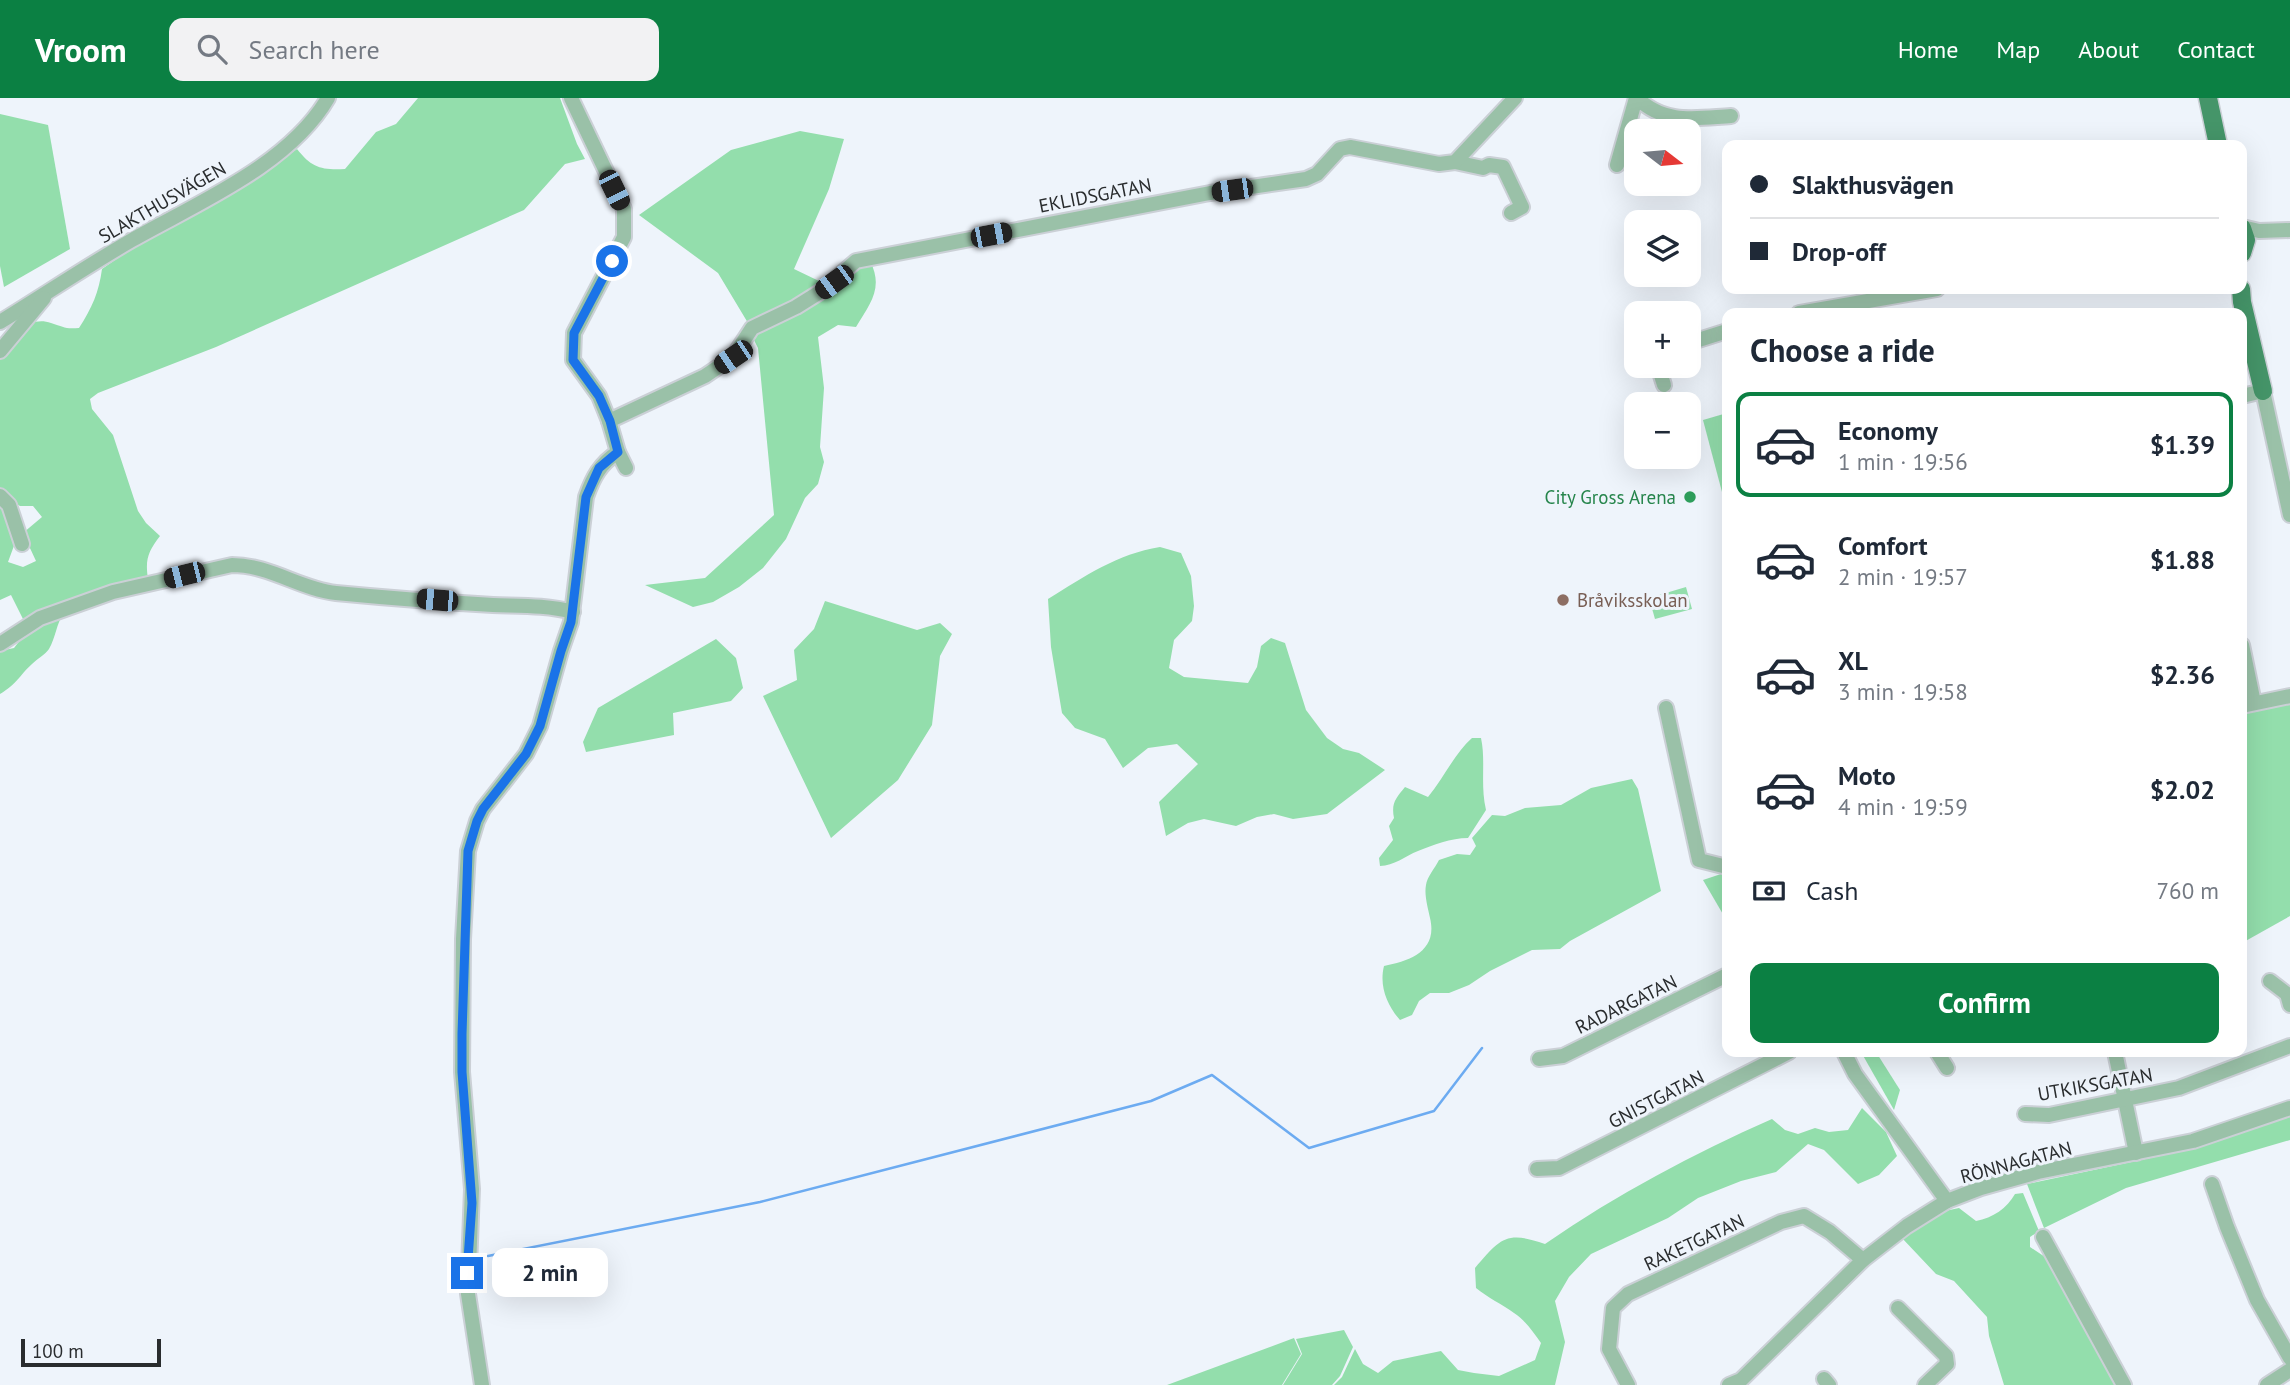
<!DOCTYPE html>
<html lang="en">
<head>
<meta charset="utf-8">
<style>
  :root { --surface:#fff; --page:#f2f2f3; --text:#1f2937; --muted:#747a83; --line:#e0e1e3; --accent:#0b8043 }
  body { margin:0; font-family:"PT Sans",sans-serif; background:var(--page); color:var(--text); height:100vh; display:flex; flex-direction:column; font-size:26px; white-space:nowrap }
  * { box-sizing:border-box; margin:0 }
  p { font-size:23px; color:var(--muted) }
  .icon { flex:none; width:38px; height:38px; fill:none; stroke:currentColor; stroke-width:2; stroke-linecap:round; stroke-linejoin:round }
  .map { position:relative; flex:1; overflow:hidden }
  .panel { position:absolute; left:1722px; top:210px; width:525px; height:749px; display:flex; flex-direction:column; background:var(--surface); border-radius:14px; box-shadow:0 7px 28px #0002 }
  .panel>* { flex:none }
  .hud { position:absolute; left:1722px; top:42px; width:525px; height:154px; border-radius:14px; box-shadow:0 7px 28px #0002; display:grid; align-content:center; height:154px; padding:0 28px; background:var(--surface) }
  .needle { width:46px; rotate:106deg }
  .controls { position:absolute; left:1624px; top:21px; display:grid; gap:14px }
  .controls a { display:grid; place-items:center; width:77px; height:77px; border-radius:14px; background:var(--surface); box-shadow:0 7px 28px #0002; font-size:35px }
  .scale { position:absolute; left:21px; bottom:18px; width:140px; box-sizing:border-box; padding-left:7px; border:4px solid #292c2e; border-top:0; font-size:19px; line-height:24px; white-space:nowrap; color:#292c2e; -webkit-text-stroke:5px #eef4fb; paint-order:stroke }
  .end { position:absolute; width:32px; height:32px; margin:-16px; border:9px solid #1a73e8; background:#fff; box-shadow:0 0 0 4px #fff }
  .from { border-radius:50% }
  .bubble { position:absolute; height:49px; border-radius:14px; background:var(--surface); box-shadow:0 7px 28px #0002; font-size:23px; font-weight:800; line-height:49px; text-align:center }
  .car { position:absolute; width:21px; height:42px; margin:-21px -10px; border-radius:9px; box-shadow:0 0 5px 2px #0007; background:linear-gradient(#222 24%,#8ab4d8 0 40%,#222 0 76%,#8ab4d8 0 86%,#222 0) }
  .hud b { display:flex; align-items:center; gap:24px; height:66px; font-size:26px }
  .hud b+b { border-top:2px solid var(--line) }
  .hud i { width:18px; height:18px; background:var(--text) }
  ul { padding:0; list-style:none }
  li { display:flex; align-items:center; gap:21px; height:105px; margin:0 14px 10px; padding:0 14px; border:4px solid transparent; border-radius:14px }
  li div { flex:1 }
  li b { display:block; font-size:26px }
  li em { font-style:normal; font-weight:800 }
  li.current { border-color:var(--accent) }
  li>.icon { width:63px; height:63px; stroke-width:1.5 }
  h2 { padding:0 28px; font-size:32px; line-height:84px }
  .pay { display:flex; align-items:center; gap:18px; height:77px; padding:0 28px; font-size:26px }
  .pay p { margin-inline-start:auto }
  .action { display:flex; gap:14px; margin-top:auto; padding:14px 28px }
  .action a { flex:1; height:80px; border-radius:14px; background:var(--accent); color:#fff; font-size:28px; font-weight:800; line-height:80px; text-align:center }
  header { display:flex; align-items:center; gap:42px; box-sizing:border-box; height:98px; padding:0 35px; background:var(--accent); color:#fff }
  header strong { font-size:33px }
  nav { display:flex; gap:38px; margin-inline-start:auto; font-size:24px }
  .search { width:490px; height:63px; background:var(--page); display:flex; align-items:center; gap:18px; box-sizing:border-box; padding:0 24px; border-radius:14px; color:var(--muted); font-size:26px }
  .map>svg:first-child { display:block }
</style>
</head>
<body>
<header>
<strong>Vroom</strong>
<div class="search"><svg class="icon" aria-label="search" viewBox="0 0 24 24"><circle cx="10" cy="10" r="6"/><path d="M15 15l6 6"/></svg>Search here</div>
<nav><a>Home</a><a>Map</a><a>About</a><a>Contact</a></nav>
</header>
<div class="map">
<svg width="2290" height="1287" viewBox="0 0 2290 1287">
  <rect width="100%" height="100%" fill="#eef4fb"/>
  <g fill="#93deac">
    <path d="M418,0H560L577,46L585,61L565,66L524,112L216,249L98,295L90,301L92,311L113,337L138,413L146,425L160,438C148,454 145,461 148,481L23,521L11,497L0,502V409L9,414L15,445L8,464L23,469L36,463L23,435L42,419L33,408H20L0,396V246C16,235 30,218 51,225C64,229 64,231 79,230C92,210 99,194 102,171C164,126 234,95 297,51C312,70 321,72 345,71L376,34L396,26Z"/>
    <path d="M0,16L48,27L70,151L4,189L0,168Z"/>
    <path d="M800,33L844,41L829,91L794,171L819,183L799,203L748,225L718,175L639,117L731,52Z"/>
    <path d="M870,163C884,190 870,206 856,229L838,227L818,239L824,290L820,349L824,364L818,386L805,400L786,441L763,470L739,489L713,504L693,509L645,487L705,480L774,417L758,250L751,236L855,166Z"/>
    <path d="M1727,315V413L1703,322Z"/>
    <path d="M1160,449L1181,455L1191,478L1194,508L1192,523L1174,542L1169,570L1184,579L1248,585L1257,569L1261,548L1271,540L1285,545L1306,612L1327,640L1343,651L1359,655L1385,672L1327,716L1293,721L1274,716L1257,719L1236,728L1204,721L1188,725L1166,738L1159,704L1198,666L1177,646L1148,650L1123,670L1105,641L1075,630L1062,615L1051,549L1048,501C1085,478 1117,456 1160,449Z"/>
    <path d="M1686,489L1692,511L1655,521L1649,500Z"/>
    <path d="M825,503L917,532L940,525L952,536L940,558L932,627L898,682L831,740L763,598L797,582L794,552L814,531Z"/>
    <path d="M64,515C56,526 56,539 49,551C45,557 38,560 32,566C19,578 17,586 0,596V553L14,550L28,532Z"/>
    <path d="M716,541L736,560L743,590L731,603L673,615L674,637L586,654L583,644L598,610Z"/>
    <path d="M2290,605V818L2242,845V614Z"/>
    <path d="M1472,640H1481C1486,663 1480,686 1486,712L1468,740C1451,740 1433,747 1418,753C1405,758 1394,768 1380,768L1379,760L1393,742L1389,728L1394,720C1391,705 1396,700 1405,689L1428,699C1444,680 1454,656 1472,640Z"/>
    <path d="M1632,681L1638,691L1661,793L1570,843L1560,851L1532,852L1490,873L1469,887L1449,895H1430L1419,903L1412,917L1400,922C1387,907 1379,888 1384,868C1410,863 1438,853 1430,820C1428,810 1424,797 1426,787C1427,779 1435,770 1439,762L1457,756L1470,757L1476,748L1472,740L1492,717L1505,718L1525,710L1561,707L1591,690Z"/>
    <path d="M1727,774V817L1724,818L1703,782Z"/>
    <path d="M1861,954H1876L1900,992L1894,1012Z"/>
    <path d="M1862,1010L1886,1034L1897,1058L1879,1077L1858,1086L1824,1052L1808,1046L1776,1074L1741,1083L1698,1100L1668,1120L1591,1156L1569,1179L1555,1203L1565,1244L1555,1287H1334L1342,1279L1355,1251L1363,1266L1378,1275L1393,1263L1441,1253L1458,1272L1474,1275L1499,1278L1535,1262L1541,1245C1533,1234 1525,1222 1514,1215C1502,1206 1488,1200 1476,1190L1475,1170C1500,1141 1506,1132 1545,1146C1617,1096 1693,1056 1772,1021L1785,1032L1798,1036L1815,1030L1829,1034L1848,1032Z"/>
    <path d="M2290,1016V1042L2126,1090L2044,1130L2027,1086L2193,1051Z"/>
    <path d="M2023,1095L2039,1133L2030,1139V1149L2051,1163L2119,1287H2004L1989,1238L1987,1219L1954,1183L1936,1176L1901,1139L1945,1113L1959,1110L1976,1123C1993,1120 2007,1110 2015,1096Z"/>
    <path d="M1344,1232L1353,1249L1340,1278L1332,1287H1283L1302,1256L1296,1241Z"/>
    <path d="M1294,1240L1301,1256L1282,1287H1167Z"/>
  </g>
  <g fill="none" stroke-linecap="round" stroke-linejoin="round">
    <path stroke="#6cabf1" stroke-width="2.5" d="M488,1158L760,1104L1151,1003L1212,977L1309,1050L1434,1013L1482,950"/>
    <g stroke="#cbd0d6" stroke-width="18">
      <g id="minor">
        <path d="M571,0L624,111V139L574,235L573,262L599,298L609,323L618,354L626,370"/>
        <path d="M1637,0C1665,27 1696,20 1731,18"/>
        <path d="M1455,64L1483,70L1489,67L1503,69L1522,109L1511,115"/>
        <path d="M1617,67L1636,0"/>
        <path d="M2242,129L2259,133L2290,132"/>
        <path d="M1799,215L1937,191"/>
        <path d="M0,224C44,197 87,168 132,142C197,105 289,67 328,0"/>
        <path d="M1689,245L1727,233"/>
        <path d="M0,253L44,200"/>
        <path d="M1658,268L1664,287"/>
        <path d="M2242,298L2263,293L2290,417"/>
        <path d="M609,323L705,278L733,259L752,230L796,209L820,194L856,163L1210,95L1306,81L1317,76L1340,51L1350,49L1439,66L1455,64L1515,0"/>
        <path d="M0,398L9,407L22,446"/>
        <path d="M0,546L40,520L113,494L232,467C270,467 300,491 336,495C388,500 441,504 493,507C520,508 546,507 573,514"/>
        <path d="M2242,547L2254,605"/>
        <path d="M2242,608L2290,598"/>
        <path d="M1666,610L1699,762L1727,769"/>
        <path d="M2270,883L2287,896L2290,907"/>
        <path d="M1844,954L1855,976L1947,1103"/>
        <path d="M1937,954L1947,970"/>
        <path d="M2115,954L2136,1055"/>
        <path d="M1539,961L1563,958L1727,877"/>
        <path d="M2025,1016L2049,1017L2179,990L2290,948"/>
        <path d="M1537,1071L1559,1070L1789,954"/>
        <path d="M2212,1086L2227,1129L2257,1202L2290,1260"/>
        <path d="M2043,1139L2124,1287"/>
        <path d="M1898,1210L1946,1258L1947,1266L1925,1287"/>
        <path d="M1824,1281L1829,1287"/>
        <path d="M482,1287L468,1196L472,1091L462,974L463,841L468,753L477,723L483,711L526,656L540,628L561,553L571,524L586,399C593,379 600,366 618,354"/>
        <path d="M1628,1287L1609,1251L1613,1210L1628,1196L1781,1124L1804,1118L1830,1134L1863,1162"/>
        <path d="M1729,1287L1741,1282L1863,1162L1907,1128L1947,1103L1981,1090L2038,1074L2193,1043L2290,1010"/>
        <path d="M2267,1287L2290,1272"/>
      </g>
    </g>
    <g stroke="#cbd0d6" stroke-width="21">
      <g id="major">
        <path d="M2208,0L2218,47"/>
        <path d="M2242,130L2246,142L2242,155"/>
        <path d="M2241,191L2242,204L2263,293"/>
      </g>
    </g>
    <use href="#minor" stroke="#9ac1a8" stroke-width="14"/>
    <use href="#major" stroke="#459569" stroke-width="18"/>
  </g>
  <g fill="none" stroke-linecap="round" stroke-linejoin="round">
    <path stroke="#1a73e8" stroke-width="9" d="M467,1175L472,1105L462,974V936L468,753L477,723L483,711L526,656L540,628L561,553L571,524L586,399L599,370L618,354L610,323L599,298L573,262L574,235L612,163"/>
  </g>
  <circle fill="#2e9e5b" stroke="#eef4fb" stroke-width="2.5" cx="1690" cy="399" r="7"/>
  <circle fill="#8d6e63" stroke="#eef4fb" stroke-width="2.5" cx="1563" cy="502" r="7"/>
  <g text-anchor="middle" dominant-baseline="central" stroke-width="6" stroke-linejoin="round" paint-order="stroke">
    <g font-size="19" fill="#292c2e" stroke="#eef4fb">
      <text transform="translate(1095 97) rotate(-11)">EKLIDSGATAN</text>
      <text transform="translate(162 104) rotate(-30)">SLAKTHUSVÄGEN</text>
      <text transform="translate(1626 906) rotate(-26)">RADARGATAN</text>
      <text transform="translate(2095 986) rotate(-10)">UTKIKSGATAN</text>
      <text transform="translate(1656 1001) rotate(-27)">GNISTGATAN</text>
      <text transform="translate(2016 1064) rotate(-15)">RÖNNAGATAN</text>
      <text transform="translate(1694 1144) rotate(-25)">RAKETGATAN</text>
    </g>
    <g font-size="19" fill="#27864d" stroke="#eef4fb" text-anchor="end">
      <text x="1676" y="399">City Gross Arena</text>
    </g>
    <g font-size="19" fill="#785e54" stroke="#eef4fb" text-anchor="start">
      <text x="1577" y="502">Bråviksskolan</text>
    </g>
  </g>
</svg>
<div class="controls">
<a><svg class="needle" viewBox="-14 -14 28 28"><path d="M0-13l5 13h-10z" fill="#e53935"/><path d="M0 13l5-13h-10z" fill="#747a83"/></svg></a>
<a><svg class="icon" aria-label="layers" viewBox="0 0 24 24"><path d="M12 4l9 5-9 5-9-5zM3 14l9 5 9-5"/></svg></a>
<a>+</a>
<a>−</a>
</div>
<div class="scale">100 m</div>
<i class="end from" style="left:612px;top:163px"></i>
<i class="end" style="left:467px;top:1175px"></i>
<div class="bubble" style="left:492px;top:1150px;width:116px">2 min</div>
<i class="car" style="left:614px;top:92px;rotate:154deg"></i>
<i class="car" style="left:1232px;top:92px;rotate:262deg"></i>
<i class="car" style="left:991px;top:137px;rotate:79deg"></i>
<i class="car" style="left:834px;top:184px;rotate:234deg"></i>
<i class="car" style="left:733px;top:259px;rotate:236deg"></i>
<i class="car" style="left:184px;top:477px;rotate:256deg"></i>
<i class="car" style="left:437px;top:502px;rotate:275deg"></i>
<div class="hud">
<b><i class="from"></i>Slakthusvägen</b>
<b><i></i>Drop-off</b>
</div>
<section class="panel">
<h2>Choose a ride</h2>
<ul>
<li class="current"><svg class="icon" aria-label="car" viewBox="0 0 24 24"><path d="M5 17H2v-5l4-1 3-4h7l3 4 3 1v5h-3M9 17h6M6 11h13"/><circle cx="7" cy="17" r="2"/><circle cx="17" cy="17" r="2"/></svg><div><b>Economy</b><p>1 min · 19:56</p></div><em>$1.39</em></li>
<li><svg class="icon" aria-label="car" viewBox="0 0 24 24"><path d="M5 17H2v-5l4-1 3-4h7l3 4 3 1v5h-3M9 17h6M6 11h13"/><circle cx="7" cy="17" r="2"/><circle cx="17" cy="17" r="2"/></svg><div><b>Comfort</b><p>2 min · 19:57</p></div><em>$1.88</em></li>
<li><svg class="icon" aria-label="car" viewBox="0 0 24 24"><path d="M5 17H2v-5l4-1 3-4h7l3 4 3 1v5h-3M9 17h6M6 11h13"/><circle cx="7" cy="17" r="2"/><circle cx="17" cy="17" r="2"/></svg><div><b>XL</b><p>3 min · 19:58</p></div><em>$2.36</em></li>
<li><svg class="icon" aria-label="car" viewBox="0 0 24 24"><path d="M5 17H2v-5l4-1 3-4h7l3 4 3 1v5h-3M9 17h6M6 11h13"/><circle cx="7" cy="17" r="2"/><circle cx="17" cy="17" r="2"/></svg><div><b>Moto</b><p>4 min · 19:59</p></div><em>$2.02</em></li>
</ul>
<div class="pay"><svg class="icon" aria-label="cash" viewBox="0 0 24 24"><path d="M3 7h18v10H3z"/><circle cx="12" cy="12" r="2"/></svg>Cash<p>760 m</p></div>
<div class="action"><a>Confirm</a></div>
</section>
</div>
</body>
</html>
